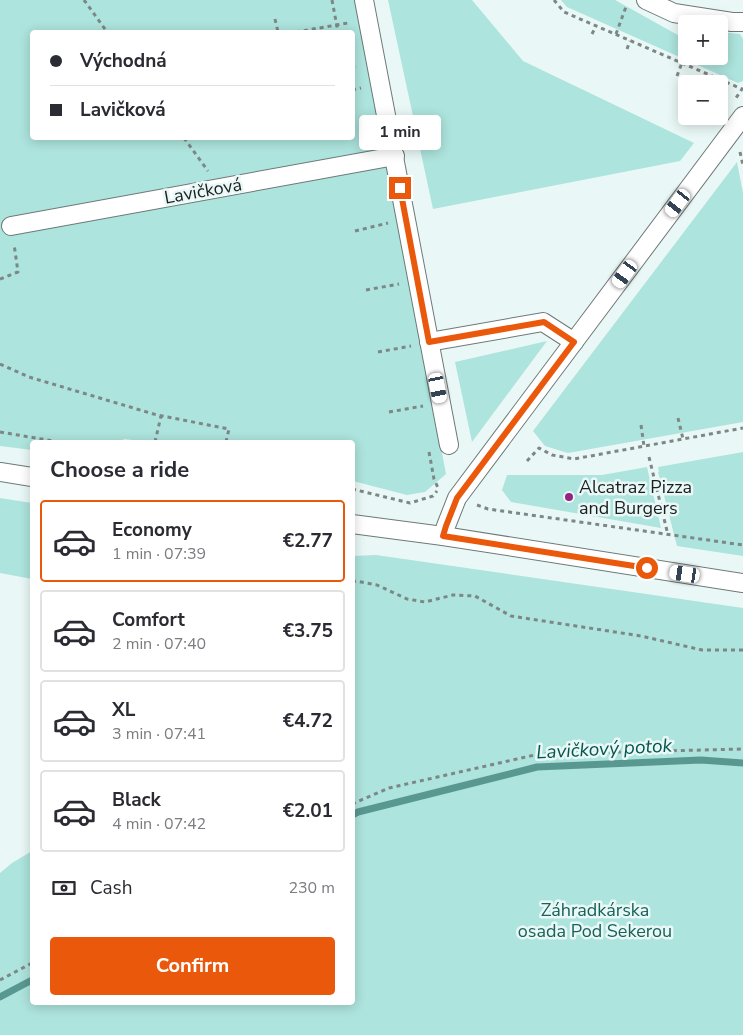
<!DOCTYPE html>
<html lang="en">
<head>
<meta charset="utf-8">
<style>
  :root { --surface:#fff; --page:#f2f2f3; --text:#2b2b33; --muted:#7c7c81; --line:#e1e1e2; --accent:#ea580c }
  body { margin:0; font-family:"Nunito Sans",sans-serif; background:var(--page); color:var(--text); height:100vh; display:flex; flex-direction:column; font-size:19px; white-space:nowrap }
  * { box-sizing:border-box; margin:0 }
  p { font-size:16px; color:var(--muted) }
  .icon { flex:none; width:28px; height:28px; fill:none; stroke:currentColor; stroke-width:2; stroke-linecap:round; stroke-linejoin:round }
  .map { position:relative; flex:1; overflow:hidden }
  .sheet { position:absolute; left:30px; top:440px; width:325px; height:565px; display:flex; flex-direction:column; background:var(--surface); border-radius:5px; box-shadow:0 2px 12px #0003 }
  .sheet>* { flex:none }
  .top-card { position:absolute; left:30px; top:30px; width:325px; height:110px; border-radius:5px; box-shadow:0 2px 12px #0003; display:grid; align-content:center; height:110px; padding:0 20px; background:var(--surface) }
  .controls { position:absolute; left:678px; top:15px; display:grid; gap:10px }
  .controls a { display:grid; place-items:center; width:50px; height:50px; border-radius:5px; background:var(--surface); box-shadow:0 2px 12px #0003; font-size:25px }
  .end { position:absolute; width:22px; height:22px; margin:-11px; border:6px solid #ea580c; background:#fff; box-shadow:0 0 0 2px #fff }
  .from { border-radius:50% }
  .bubble { position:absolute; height:35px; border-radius:5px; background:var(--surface); box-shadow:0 2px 12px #0003; font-size:16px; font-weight:700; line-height:35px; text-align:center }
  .car { position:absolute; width:15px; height:30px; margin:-15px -8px; border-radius:6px; box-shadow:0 0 4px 1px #0007; background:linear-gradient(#fff 24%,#345 0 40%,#fff 0 76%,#345 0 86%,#fff 0) }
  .top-card b { display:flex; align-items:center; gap:18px; height:48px; font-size:19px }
  .top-card b+b { border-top:1px solid var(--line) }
  .top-card i { width:12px; height:12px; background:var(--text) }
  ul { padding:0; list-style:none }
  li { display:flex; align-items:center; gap:15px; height:82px; margin:0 10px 8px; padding:0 10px; border:2px solid var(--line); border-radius:5px }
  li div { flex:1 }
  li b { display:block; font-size:19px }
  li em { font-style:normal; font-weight:700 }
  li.current { border-color:var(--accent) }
  li>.icon { width:45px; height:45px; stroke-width:1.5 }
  h2 { padding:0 20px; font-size:22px; line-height:60px }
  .pay { display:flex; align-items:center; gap:12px; height:55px; padding:0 20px; font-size:19px }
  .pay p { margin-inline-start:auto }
  .primary-button { display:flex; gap:10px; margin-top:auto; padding:10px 20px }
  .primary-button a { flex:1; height:58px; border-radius:5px; background:var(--accent); color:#fff; font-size:20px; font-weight:700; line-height:58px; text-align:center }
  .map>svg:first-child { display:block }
</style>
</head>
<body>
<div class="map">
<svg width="743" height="1035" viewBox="0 0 743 1035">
  <rect width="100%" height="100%" fill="#e9f8f6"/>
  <g fill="#ade4dd" fill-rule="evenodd">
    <path d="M0,0H356L446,474L425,492L407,495L353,481L352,442H147L125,439L116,442H32V450L0,446ZM32,32H352V138H32Z"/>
    <path d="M388,0H472L523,61L694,143L680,161L433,209Z"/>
    <path d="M561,0H615L685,39L686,36V56H719V32L740,34L743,39V81L738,83L567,7Z"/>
    <path d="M737,162L743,193V422L568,453L545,446L533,431Z"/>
    <path d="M547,341L472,442L455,362Z"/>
    <path d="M743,452V556L677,546L658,472H659L658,467Z"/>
    <path d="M647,467L661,528L511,502L502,490L507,475H602Z"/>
    <path d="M0,498L32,503V579L0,573Z"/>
    <path d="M376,555L743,608V1035H0V873L12,863L32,851V1002H352L353,556Z"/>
  </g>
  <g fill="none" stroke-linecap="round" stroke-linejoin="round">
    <g stroke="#599891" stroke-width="7">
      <path d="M352,815L358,812L537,767L701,760L743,763"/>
      <path d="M0,997L32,980"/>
    </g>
    <g stroke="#6d7a78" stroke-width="20">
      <g id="street">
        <path d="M364,0C393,148 420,297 449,445"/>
        <path d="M646,0L674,13L732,22H743"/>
        <path d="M11,226L395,156"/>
        <path d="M429,342L543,322L574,342"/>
        <path d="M0,472L32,477"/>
        <path d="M352,524L443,536L743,583"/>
        <path d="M443,536L446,526L457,498L743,116"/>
      </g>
    </g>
    <g stroke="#7d8786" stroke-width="3" stroke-dasharray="4 4" stroke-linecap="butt">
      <path d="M84,0L107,32"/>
      <path d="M332,0L338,32"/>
      <path d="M554,0L564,12L742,89L736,98"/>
      <path d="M275,19L278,32"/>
      <path d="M296,32L348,23"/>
      <path d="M592,34L596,26"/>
      <path d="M616,34L627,4"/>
      <path d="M627,49L630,41"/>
      <path d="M352,65L357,71"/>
      <path d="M677,76L686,52"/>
      <path d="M352,90L361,88"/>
      <path d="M184,138L208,171"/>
      <path d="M740,152L743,165"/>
      <path d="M355,231L388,223"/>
      <path d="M0,279L18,272L14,244"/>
      <path d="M366,290L399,284"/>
      <path d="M378,352L411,346"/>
      <path d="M0,364L29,377L157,415L229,429L226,442"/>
      <path d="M389,412L423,406"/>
      <path d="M678,418L683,439"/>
      <path d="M641,425L644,446"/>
      <path d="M0,432L59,442"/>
      <path d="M155,442L161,416"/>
      <path d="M429,452L434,479L439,490"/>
      <path d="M649,457L668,535"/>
      <path d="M527,461L539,448L552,455L574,459L743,428"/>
      <path d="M352,489L410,503L433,496L437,491"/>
      <path d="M477,505L488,509L743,545"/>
      <path d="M352,582L356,581L377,585L407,599L425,602L453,595L475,596L511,616L641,636L702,650H743"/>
      <path d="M352,804L389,788L539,754L743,749"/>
      <path d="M0,980L32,963"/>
    </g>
    <use href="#street" stroke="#fff" stroke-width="18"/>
  </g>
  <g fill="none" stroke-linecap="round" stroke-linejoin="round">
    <path stroke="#ea580c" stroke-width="6" d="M400,188L429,342L544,322L574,342L457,498L446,526L443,536L647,568"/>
  </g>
  <circle fill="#952382" stroke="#e9f8f6" stroke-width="2" cx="569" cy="497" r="5"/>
  <g text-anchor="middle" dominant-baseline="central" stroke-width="5" stroke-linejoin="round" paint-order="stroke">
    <g font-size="18" fill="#191f1e" stroke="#e9f8f6">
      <text transform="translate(203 191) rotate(-10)">Lavičková</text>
    </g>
    <g font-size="18" fill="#191f1e" stroke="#e9f8f6" text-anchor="start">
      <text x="579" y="487">Alcatraz Pizza<tspan x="579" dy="21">and Burgers</tspan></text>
    </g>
    <g font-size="18" fill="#19625b" stroke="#e9f8f6">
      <text x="595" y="910">Záhradkárska<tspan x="595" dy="21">osada Pod Sekerou</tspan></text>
    </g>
    <g font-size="19" font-style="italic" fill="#065650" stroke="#e9f8f6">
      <text transform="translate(604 749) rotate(-3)">Lavičkový potok</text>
    </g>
  </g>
</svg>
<div class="controls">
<a>+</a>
<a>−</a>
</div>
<i class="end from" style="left:647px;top:568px"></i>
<i class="end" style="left:400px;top:188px"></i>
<div class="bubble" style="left:359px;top:115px;width:82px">1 min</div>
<i class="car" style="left:678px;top:203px;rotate:217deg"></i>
<i class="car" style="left:625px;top:274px;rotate:216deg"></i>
<i class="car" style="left:438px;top:388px;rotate:169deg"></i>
<i class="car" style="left:685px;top:574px;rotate:279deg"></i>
<div class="top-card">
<b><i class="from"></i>Východná</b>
<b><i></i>Lavičková</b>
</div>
<section class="sheet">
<h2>Choose a ride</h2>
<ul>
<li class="current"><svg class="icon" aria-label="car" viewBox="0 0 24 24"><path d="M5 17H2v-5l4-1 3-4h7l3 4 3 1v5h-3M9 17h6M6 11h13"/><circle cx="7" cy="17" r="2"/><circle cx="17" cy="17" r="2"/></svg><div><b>Economy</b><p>1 min · 07:39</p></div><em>€2.77</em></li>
<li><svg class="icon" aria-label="car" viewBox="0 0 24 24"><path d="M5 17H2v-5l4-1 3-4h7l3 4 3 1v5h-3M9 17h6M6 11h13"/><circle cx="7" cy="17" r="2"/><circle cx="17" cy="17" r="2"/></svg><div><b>Comfort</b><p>2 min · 07:40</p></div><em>€3.75</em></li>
<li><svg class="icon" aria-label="car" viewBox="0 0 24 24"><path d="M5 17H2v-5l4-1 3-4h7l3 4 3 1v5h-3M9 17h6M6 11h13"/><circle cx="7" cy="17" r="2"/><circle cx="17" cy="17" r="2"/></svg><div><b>XL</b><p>3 min · 07:41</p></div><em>€4.72</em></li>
<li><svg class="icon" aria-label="car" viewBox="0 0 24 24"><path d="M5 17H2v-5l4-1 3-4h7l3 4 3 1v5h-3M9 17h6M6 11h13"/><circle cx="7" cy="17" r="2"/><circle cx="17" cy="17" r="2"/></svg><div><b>Black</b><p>4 min · 07:42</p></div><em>€2.01</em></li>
</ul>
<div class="pay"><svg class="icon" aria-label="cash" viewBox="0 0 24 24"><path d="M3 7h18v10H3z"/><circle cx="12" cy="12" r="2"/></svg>Cash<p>230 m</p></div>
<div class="primary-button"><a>Confirm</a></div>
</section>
</div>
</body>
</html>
